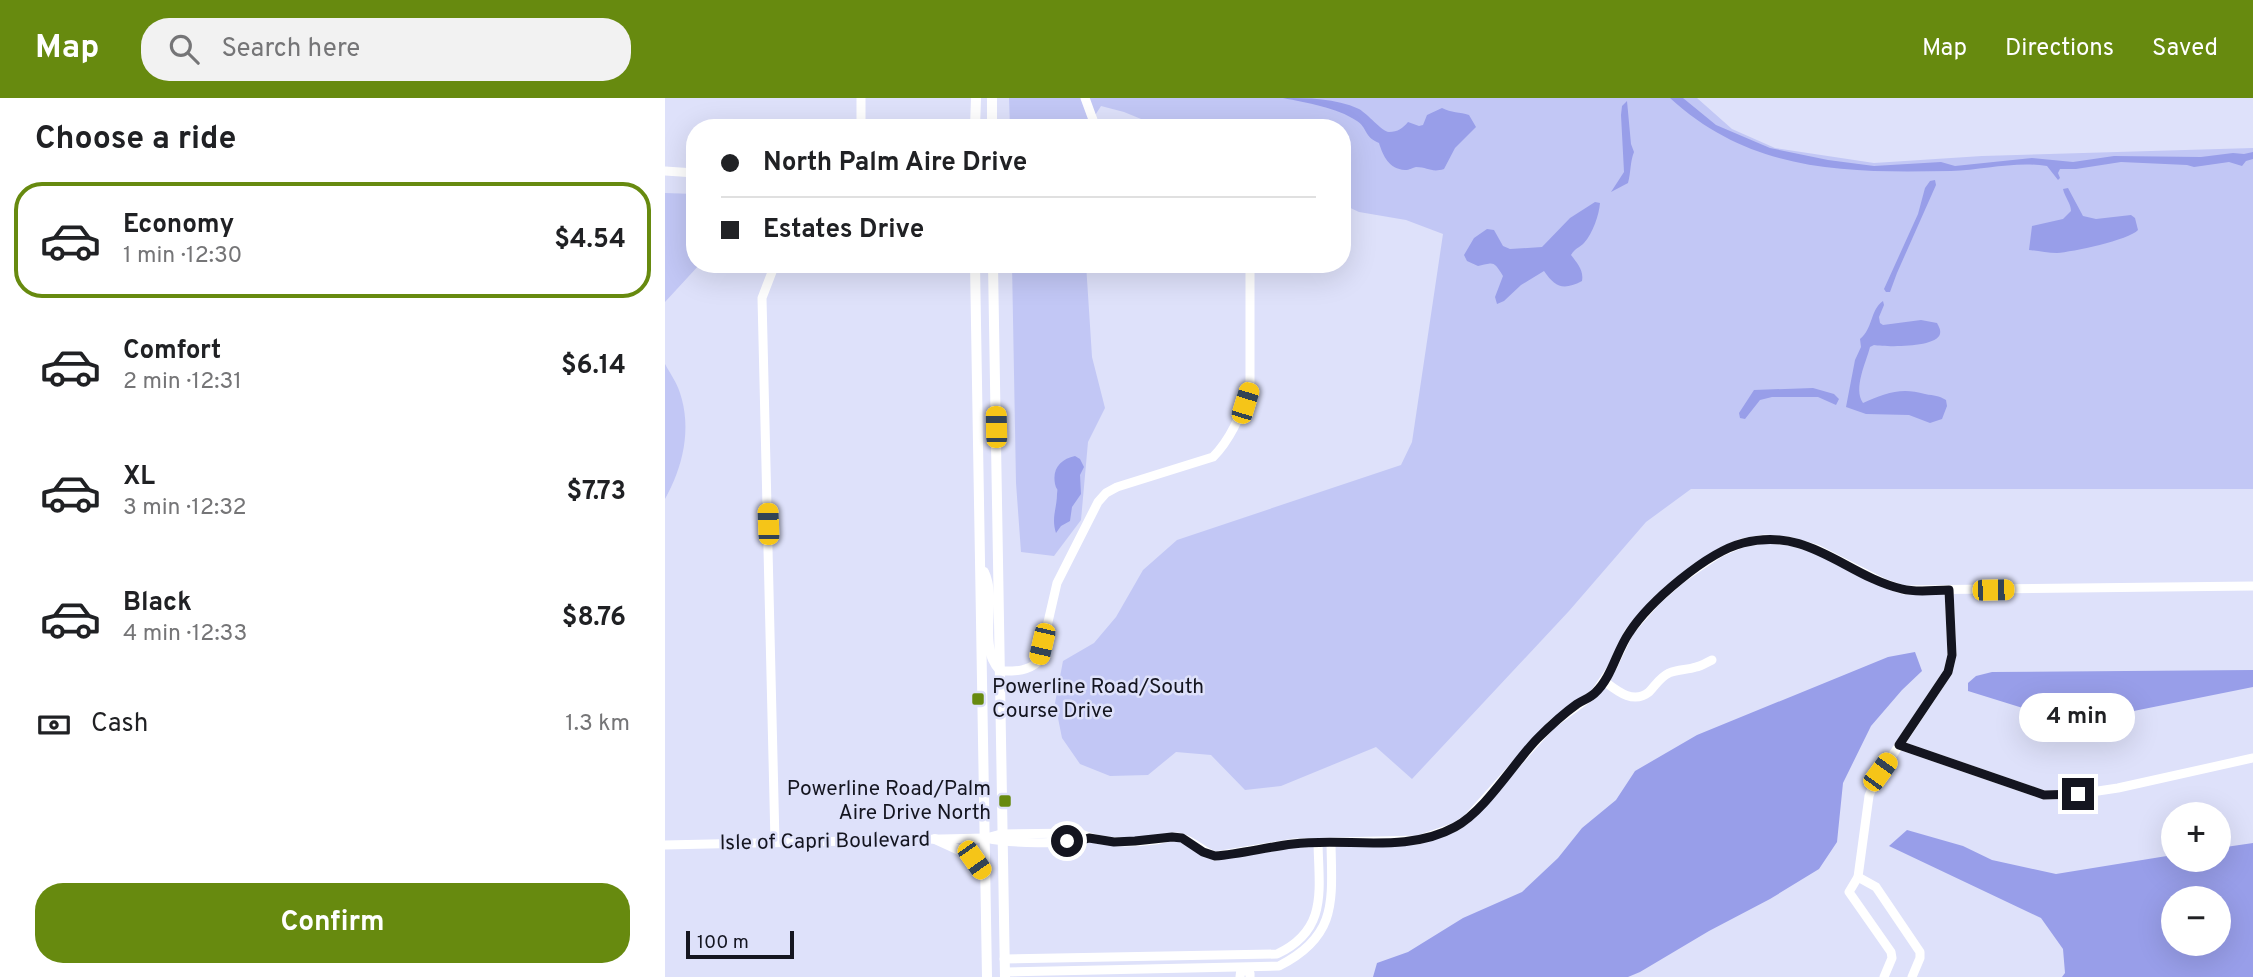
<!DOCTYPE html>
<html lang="en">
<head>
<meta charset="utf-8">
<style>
  :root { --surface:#fff; --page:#f2f2f2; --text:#202124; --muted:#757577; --line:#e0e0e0; --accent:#678a0f }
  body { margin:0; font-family:Overpass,sans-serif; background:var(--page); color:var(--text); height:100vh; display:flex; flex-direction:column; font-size:26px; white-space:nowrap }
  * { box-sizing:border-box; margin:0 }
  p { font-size:23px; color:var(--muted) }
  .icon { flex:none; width:38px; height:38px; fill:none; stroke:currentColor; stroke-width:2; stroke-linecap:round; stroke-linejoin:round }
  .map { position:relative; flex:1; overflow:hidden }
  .details { display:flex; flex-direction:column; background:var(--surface); width:665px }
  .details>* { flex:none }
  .top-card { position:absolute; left:21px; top:21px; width:665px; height:154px; border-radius:28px; box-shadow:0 7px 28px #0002; display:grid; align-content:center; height:154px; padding:0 35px; background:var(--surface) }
  .fabs { position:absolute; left:1496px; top:704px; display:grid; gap:14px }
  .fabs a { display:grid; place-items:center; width:70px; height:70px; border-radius:50%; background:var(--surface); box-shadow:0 7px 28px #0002; font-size:35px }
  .scale { position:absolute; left:21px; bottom:18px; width:108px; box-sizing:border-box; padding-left:7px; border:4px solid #141520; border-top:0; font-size:19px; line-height:24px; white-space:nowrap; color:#141520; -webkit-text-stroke:5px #dee1fa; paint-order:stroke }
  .end { position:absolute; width:32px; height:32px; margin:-16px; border:9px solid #141520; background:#fff; box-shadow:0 0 0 4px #fff }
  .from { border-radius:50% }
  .bubble { position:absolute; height:49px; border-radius:24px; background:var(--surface); box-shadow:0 7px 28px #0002; font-size:23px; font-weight:700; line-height:49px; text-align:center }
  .car { position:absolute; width:21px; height:42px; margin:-21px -10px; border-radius:9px; box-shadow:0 0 5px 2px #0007; background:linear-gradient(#f5c518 24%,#345 0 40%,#f5c518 0 76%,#345 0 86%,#f5c518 0) }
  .top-card b { display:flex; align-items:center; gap:24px; height:66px; font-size:26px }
  .top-card b+b { border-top:2px solid var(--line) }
  .top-card i { width:18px; height:18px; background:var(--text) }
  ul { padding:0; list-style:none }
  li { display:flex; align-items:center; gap:21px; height:116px; margin:0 14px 10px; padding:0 21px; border:4px solid transparent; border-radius:28px }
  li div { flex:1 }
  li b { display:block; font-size:26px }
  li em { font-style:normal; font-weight:700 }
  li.current { border-color:var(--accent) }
  li>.icon { width:63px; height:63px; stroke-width:1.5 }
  h2 { padding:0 35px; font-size:32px; line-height:84px }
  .pay { display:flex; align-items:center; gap:18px; height:77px; padding:0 35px; font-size:26px }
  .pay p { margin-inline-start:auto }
  .button { display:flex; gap:14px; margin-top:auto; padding:14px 35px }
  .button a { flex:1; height:80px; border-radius:28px; background:var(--accent); color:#fff; font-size:28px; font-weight:700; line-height:80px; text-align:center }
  header { display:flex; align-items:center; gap:42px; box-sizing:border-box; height:98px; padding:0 35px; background:var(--accent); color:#fff }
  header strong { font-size:33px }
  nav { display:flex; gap:38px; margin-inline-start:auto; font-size:24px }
  .search { width:490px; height:63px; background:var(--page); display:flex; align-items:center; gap:18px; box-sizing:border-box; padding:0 24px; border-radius:28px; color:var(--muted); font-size:26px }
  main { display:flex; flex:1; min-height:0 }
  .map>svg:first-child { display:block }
</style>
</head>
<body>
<header>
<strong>Map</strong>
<div class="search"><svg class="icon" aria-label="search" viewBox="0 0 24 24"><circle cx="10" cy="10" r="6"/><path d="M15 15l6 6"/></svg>Search here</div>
<nav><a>Map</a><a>Directions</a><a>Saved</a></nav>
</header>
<main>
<section class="details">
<h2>Choose a ride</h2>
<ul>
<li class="current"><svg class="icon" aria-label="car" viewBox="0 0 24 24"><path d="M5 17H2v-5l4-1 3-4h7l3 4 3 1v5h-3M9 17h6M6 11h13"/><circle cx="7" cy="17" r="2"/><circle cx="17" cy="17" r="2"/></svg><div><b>Economy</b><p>1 min · 12:30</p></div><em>$4.54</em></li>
<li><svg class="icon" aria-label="car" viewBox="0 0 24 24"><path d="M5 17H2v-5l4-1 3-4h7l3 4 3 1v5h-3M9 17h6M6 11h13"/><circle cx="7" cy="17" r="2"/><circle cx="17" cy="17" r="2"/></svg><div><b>Comfort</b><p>2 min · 12:31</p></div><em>$6.14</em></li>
<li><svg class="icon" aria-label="car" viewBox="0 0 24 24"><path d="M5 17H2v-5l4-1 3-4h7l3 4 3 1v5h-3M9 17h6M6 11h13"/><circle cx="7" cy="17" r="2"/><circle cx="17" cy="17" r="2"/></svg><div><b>XL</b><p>3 min · 12:32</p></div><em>$7.73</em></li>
<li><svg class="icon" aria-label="car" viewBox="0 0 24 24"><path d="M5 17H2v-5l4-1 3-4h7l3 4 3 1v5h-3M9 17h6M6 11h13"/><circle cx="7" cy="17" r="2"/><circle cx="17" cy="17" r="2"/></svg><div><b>Black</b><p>4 min · 12:33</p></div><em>$8.76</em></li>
</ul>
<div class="pay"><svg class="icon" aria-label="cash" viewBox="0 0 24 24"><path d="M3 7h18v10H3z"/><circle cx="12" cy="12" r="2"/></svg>Cash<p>1.3 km</p></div>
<div class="button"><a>Confirm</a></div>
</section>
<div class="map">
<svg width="1588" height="879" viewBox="0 0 1588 879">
  <rect width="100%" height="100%" fill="#dee1fa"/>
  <g fill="#c2c7f5">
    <path d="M344,0H1032L1067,31L1110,50L1209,65L1317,58L1588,50V391H1026L981,424L904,513L747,681L711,649L616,688L580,692L546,657L511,654L483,677L445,678L415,666L397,640L390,605L398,563L429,545L451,519L478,472L512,442L736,367L747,344L778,136L741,122L694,114L677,106V30H498L459,14L436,8L422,30H345Z"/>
    <path d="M0,95L30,96V166H35L0,204Z"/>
    <path d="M347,166H421L427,259L440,310L423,344L416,422L389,458L356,454L351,385Z"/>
    <path d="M0,266C5,275 12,285 15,295C27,331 18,369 0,401Z"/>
  </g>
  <g fill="#989ee9" fill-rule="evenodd">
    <path d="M618,0C644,0 670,0 694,11C703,16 716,33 724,34C733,34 738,30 743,24L754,28L758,27L762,17L777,10C786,15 795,14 804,17L811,29L790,50L779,71C766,75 763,69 751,69C746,70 745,72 740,72C724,71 718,58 714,45C699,39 702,29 692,23C671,9 642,5 618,0Z"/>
    <path d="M1005,0H1018L1051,27L1105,50L1163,62L1209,68L1276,64L1290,68L1367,60L1408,64L1449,58L1536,59L1568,55L1579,56L1588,54V61L1581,63L1577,68L1564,64L1529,69L1522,67L1456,64L1411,71H1395L1393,75L1395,80L1393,82L1382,68C1350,63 1318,72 1286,73C1181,75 1087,75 1005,0Z"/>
    <path d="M962,3L966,46L969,54C965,64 966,74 963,85L946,94L959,74L956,17L957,8Z"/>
    <path d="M1270,82L1271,87L1232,175L1225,194H1221L1219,191L1253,116L1260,90L1265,83Z"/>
    <path d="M1403,90L1418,118L1431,121L1466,117L1470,120L1473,132C1464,142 1407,154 1392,155C1383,155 1373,153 1364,152L1367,128L1398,121L1406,113C1406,105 1400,100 1398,91Z"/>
    <path d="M930,104L935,105C934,117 928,135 919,145C914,150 910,150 906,157C912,165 919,172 917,183C898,193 890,189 879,173L856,187L839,203L832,206L830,199L838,178C828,162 829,165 813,168L802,163L799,157L809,140L822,131L829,132L838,148L845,151L877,149L905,120Z"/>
    <path d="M1218,203L1219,207L1214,219L1215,225L1218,227L1256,222L1272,225C1274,229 1276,232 1275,236C1271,250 1221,249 1209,247L1205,249C1201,265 1188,290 1198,305C1220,295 1236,289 1260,296C1270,298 1273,297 1281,302L1282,308L1277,321L1265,325L1244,317L1201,316L1181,309L1190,262L1196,249L1195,241C1208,231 1205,212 1218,203Z"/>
    <path d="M1148,290L1169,296L1174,301L1171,307L1153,299H1107L1095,302L1080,321L1075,320L1074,315L1089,292Z"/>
    <path d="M410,358L415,361L419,369L415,377L416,396L407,409L405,423L396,428L391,435C386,420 392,410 392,396C393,388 392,394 390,386C387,370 396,361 410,358Z"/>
    <path d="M1250,554L1257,573L1237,592L1206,628L1178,685L1172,744L1154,771L1105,801L1044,833L975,874L963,879H708L712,865L743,854L798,820L857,794L893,760L917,730L951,702L970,673L1032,637L1223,559Z"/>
    <path d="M1588,572V589L1424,622L1400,623L1303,593V585L1311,578L1327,574Z"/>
    <path d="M1242,732L1298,748L1327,762L1391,776L1508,757V761H1554V750L1588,745V879H1397L1400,875L1398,851L1376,820L1224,748ZM1508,800H1554V845H1508Z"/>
  </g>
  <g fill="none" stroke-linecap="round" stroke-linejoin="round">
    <g stroke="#fff" stroke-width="9">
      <path d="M420,0L431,30"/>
      <path d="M196,30V0"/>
      <path d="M0,73L30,75"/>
      <path d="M107,174L97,200L110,744"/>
      <path d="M335,573C350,573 362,574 374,563L392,485L433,404L441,395L452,389L548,359C567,340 578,312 585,287V166"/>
      <path d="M939,583C951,592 968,607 984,594C991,587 994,580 1004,575C1013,571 1022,572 1031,569C1037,568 1042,564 1047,562"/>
      <path d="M1234,647L1379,697L1413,696L1453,690L1588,660"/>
      <path d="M321,740L336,736L414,735C436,746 465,745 490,742C499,741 507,737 517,740C529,743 538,754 550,758L629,745L753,742L790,729L802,721L886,627L930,595L948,568L964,534L992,502L1016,481L1038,466L1056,454L1077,445L1100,441L1124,443L1152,451L1219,485L1239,492L1588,488"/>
      <path d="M0,747L321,740C344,745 402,748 424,739"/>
      <path d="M1193,779L1211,789L1255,854V860L1247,879"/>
      <path d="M339,861L612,856C663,832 654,793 653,745"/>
      <path d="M340,874L614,868C673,838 667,803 666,745"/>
      <path d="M575,879L576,870L585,875V879"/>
      <path d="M1219,879L1227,860L1226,854L1184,794L1193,779L1204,698L1209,685L1283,574L1287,557L1284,492"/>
    </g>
    <g stroke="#fff" stroke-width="10">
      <path d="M310,30L311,0"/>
      <path d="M327,30V0"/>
      <path d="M310,166L322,879"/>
      <path d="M328,166L340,879"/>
      <path d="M319,474C333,504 311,546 335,572"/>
      <path d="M270,741L305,757L320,777"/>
    </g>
  </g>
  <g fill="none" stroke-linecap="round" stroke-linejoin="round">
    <path stroke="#141520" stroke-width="9" d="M402,743H414L424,740L449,744L470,743L507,739L517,740L538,754L550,758C576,756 602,749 628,746C681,739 741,756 790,729C820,713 848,666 872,641C885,628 898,616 912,606C918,602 925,600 930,595C947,579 951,554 964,535C984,504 1042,454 1078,445C1145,428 1179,477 1237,491C1252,495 1269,492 1284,492L1287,557L1283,574L1234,647L1379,697L1413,696"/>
  </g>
  <g fill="#678a0f" stroke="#dee1fa" stroke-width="2.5">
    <rect x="306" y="594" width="14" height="14" rx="3.5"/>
    <rect x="333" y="696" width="14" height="14" rx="3.5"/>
  </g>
  <g text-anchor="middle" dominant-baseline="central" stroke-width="5" stroke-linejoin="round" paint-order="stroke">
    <g font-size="21" fill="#141520" stroke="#dee1fa" text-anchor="start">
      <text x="327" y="589">Powerline Road/South<tspan x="327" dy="24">Course Drive</tspan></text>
      <text x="326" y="691" text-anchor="end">Powerline Road/Palm<tspan x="326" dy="24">Aire Drive North</tspan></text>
    </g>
    <g font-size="21" fill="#141520" stroke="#dee1fa">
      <text transform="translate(160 744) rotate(-1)">Isle of Capri Boulevard</text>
    </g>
  </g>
</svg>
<div class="fabs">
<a>+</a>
<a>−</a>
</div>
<div class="scale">100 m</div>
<i class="end from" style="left:402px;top:743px"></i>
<i class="end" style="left:1413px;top:696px"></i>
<div class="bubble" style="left:1354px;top:595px;width:116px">4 min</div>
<i class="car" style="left:580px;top:305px;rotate:17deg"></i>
<i class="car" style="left:331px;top:329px;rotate:359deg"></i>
<i class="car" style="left:103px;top:426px;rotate:358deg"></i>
<i class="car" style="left:1328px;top:492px;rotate:89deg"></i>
<i class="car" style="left:377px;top:546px;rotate:193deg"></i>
<i class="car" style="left:1215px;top:674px;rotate:36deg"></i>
<i class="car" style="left:309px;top:762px;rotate:145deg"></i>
<div class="top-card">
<b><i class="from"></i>North Palm Aire Drive</b>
<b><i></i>Estates Drive</b>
</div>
</div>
</main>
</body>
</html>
